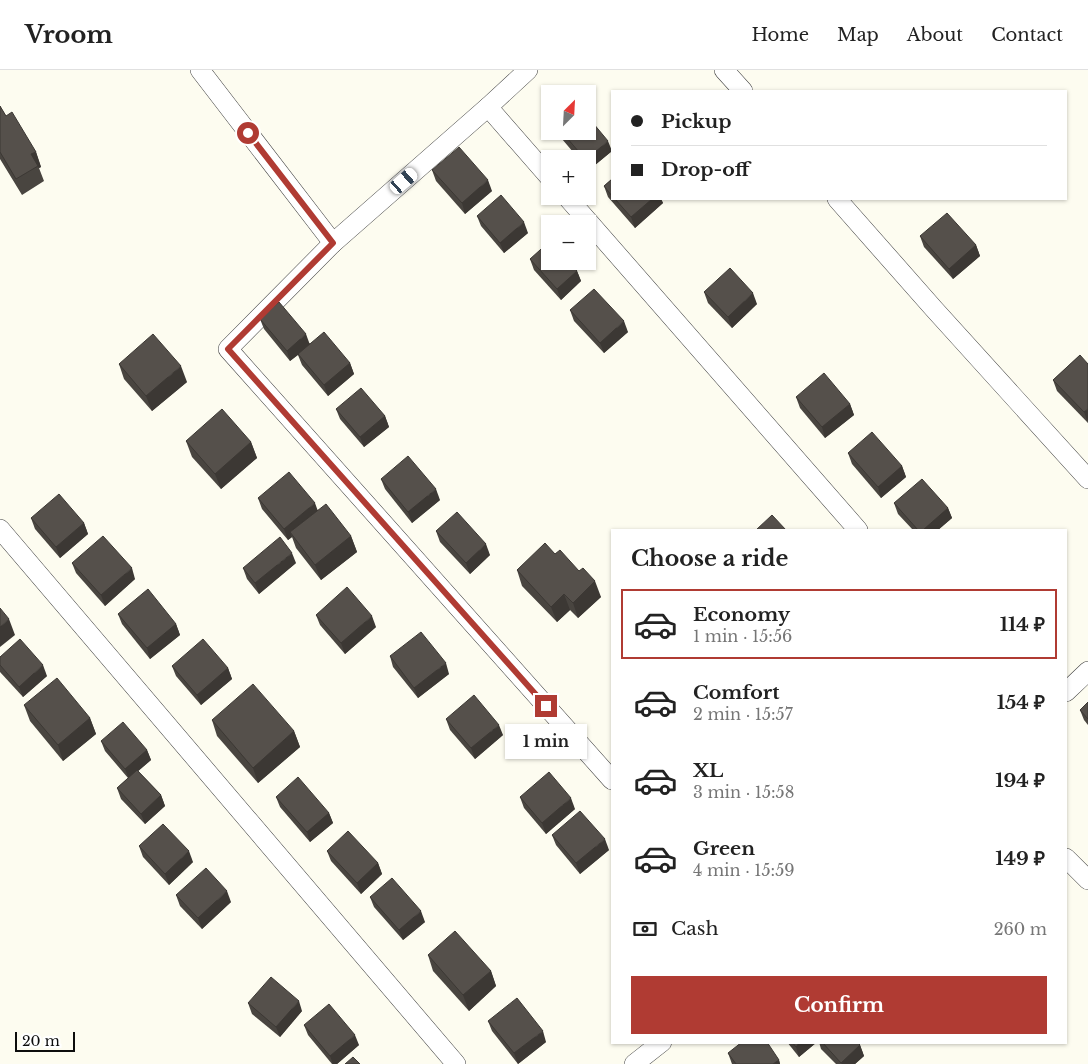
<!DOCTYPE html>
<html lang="en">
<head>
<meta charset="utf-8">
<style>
  :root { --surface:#fff; --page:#f2f2f2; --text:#222; --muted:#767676; --line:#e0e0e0; --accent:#b03b33 }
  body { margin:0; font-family:"Libre Baskerville",serif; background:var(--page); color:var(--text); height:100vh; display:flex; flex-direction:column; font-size:19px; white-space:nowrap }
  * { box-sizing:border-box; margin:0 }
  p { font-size:16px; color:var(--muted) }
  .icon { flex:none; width:28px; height:28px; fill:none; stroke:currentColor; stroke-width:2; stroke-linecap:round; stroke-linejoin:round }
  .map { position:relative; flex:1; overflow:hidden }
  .sheet { position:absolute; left:611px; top:459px; width:456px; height:515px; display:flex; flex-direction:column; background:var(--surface); border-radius:0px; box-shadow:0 1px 4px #0004 }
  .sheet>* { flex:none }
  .hud { position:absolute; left:611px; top:20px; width:456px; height:110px; border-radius:0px; box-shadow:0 1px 4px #0004; display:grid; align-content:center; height:110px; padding:0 20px; background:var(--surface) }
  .needle { width:32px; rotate:24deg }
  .fabs { position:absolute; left:541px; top:15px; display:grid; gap:10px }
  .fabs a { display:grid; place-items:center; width:55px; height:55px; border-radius:0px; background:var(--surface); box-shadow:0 1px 4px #0004; font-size:25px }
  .scale { position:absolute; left:15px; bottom:12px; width:60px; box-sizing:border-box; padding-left:5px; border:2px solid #0d0d0d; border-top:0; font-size:14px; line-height:18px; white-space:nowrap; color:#0d0d0d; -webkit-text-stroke:4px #fff; paint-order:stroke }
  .end { position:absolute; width:22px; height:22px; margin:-11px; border:6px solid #b03b33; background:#fff; box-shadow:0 0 0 2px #fff }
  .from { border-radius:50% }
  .bubble { position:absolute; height:35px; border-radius:0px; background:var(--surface); box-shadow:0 1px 4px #0004; font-size:16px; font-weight:800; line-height:35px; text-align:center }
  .car { position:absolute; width:15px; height:30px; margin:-15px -8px; border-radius:6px; box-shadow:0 0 4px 1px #0007; background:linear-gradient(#fff 24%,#345 0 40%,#fff 0 76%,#345 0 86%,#fff 0) }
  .hud b { display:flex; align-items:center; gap:18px; height:48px; font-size:19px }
  .hud b+b { border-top:1px solid var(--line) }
  .hud i { width:12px; height:12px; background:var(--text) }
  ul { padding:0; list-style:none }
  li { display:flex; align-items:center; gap:15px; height:70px; margin:0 10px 8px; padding:0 10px; border:2px solid transparent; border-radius:0px }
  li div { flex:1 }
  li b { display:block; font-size:19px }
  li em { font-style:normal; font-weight:800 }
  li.active { border-color:var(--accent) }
  li>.icon { width:45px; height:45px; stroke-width:1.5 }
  h2 { padding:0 20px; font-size:22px; line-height:60px }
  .pay { display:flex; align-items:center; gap:12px; height:55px; padding:0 20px; font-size:19px }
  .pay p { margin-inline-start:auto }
  .cta { display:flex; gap:10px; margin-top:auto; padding:10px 20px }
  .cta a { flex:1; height:58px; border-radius:0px; background:var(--accent); color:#fff; font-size:20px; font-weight:800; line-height:58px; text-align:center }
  header { display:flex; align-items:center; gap:30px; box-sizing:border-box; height:70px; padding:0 25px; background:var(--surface); border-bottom:1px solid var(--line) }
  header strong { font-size:24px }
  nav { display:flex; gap:28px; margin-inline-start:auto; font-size:18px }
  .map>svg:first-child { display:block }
</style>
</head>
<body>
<header>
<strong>Vroom</strong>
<nav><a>Home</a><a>Map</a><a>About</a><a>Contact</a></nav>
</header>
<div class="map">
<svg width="1088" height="994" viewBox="0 0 1088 994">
  <rect width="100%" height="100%" fill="#fdfcf0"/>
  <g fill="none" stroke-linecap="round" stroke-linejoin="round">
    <g stroke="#404040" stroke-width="20">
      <g id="minor">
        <path d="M200,0L333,173"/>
        <path d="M724,0L743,21"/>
        <path d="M488,37L528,0"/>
        <path d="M550,108L488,37L333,173L228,279L612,710"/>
        <path d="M566,126L858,460"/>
        <path d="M837,129L934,239L1088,409"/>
        <path d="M0,459L456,994"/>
        <path d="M1066,622L1088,601"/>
        <path d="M1066,788L1088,810"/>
        <path d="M634,994L662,972"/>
      </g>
    </g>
    <use href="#minor" stroke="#fff" stroke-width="19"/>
  </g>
  <g fill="#494540">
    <path d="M0,36L6,46L36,82L41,97L39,98L44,111L22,125L0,89Z"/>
    <path d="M560,61H561L612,81L589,100L588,98V89H579L562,69Z"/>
    <path d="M432,100L492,121L465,144L436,111Z"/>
    <path d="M612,109V129H661L663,133L635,158L608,127L604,116Z"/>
    <path d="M477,146L528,163L504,183L481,156Z"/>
    <path d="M920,166L976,175L980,186L953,209L924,177Z"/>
    <path d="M530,189L577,201L581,211L561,230L534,200Z"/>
    <path d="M704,222L757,234L732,258L708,233Z"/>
    <path d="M570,240L628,262L604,283L574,251Z"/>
    <path d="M260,249L350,293L354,304L328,326L302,295L298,285L290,291L264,259Z"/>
    <path d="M1080,285L1088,353L1057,321L1053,310Z"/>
    <path d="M119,294L187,312L152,341L124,309Z"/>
    <path d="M796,327L850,334L854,345L825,368L800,338Z"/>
    <path d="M336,339L385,346L389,357L364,377L340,349Z"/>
    <path d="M186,371L251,372L257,388L221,419L192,387Z"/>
    <path d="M848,383L902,396L906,407L881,428L852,394Z"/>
    <path d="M381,409L440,430L412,453L385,419Z"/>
    <path d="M258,428L318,440L351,466L357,482L321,510L296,478L292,467L288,470L262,439Z"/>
    <path d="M894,433L948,438L952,448L938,460H913L898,444Z"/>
    <path d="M31,448L84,453L88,464L60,488L35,459Z"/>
    <path d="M436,461L490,485L470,504L440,472Z"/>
    <path d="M555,484L601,527L578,548L570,540L557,552L522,516L517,500Z"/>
    <path d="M72,493L135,509L105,536L76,503Z"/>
    <path d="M296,493L259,524L247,509L243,498Z"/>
    <path d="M118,544L176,554L180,565L150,589L122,554Z"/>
    <path d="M316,545L376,557L345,584L320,555Z"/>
    <path d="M390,586L449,604L418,628L393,597Z"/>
    <path d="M0,595L47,606L23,627L0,602Z"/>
    <path d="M172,596L228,598L232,609L201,635L176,606Z"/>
    <path d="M1088,632V655L1084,650L1080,640Z"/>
    <path d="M24,635L90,648L96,664L63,691L30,651Z"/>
    <path d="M446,649L503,665L475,689L450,660Z"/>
    <path d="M212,650L294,661L300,677L258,713L217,666Z"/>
    <path d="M101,671L147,680L151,690L138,701L161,725L165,736L145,754L121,729L117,718L128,708L105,681Z"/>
    <path d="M276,727L329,743L333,753L310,772L280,737Z"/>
    <path d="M520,727L575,739L546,764L524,738Z"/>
    <path d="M552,765L609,780L580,804L556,775Z"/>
    <path d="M139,776L193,792L169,815L143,787Z"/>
    <path d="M327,781L378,793L382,804L361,824L331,791Z"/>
    <path d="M176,825L231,832L202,859L180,836Z"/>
    <path d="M370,827L425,852L403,870L374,837Z"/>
    <path d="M428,885L491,901L496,916L469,941L433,901Z"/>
    <path d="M248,933L302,941L280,967L252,944Z"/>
    <path d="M488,951L546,972L518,994L492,961Z"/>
    <path d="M304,955L359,975L337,994H332L308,965Z"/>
    <path d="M787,972H817L799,987Z"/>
    <path d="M819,972L860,975L864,986L855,994H836L821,979Z"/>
    <path d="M728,983L779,990L780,994H732Z"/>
  </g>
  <g fill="#3c3834">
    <path d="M608,71L612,81L589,100L588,95V89H587Z"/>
    <path d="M36,82L41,97L39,98L31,84Z"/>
    <path d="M488,110L492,121L465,144L462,133Z"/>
    <path d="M652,129H661L663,133L635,158L631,147Z"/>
    <path d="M524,152L528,163L504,183L500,173Z"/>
    <path d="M976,175L980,186L953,209L949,199Z"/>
    <path d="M577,201L581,211L561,230L557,219Z"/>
    <path d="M753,223L757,234L732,258L728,247Z"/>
    <path d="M624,251L628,262L604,283L600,273Z"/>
    <path d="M306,264L310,275L290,291L287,281Z"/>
    <path d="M350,293L354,304L328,326L324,315Z"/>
    <path d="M181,296L187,312L152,341L146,326Z"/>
    <path d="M850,334L854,345L825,368L822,357Z"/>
    <path d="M1088,339V353L1084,342Z"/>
    <path d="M385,346L389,357L364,377L360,367Z"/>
    <path d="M251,372L257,388L221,419L215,404Z"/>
    <path d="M902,396L906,407L881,428L878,417Z"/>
    <path d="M436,419L440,430L412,453L408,442Z"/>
    <path d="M315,433L319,444L290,462L292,467L288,470L284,459Z"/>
    <path d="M948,438L952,448L938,460H923Z"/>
    <path d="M84,453L88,464L60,488L56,477Z"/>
    <path d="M351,466L357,482L321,510L315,495Z"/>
    <path d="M486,474L490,485L470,504L466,493Z"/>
    <path d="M292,483L296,493L259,524L255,513Z"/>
    <path d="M132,498L135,509L105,536L101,525Z"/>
    <path d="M595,511L601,527L578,548L573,533Z"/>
    <path d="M564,524L570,540L557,552L551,537Z"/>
    <path d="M372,546L376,557L345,584L341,573Z"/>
    <path d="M9,549L15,565L0,577V557Z"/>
    <path d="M176,554L180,565L150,589L147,578Z"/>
    <path d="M446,593L449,604L418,628L414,618Z"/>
    <path d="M43,595L47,606L23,627L19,617Z"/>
    <path d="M228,598L232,609L201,635L197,625Z"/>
    <path d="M90,648L96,664L63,691L58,675Z"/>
    <path d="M499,655L503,665L475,689L471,678Z"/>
    <path d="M294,661L300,677L258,713L253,698Z"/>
    <path d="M147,680L151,690L129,709L125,699Z"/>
    <path d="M161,725L165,736L145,754L141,744Z"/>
    <path d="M571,728L575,739L546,764L542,753Z"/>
    <path d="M329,743L333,753L310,772L307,762Z"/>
    <path d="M605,769L609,780L580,804L576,793Z"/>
    <path d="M189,781L193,792L169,815L165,804Z"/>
    <path d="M378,793L382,804L361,824L357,813Z"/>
    <path d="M227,821L231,832L202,859L198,848Z"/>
    <path d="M421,841L425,852L403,870L399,860Z"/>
    <path d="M491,901L496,916L469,941L463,925Z"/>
    <path d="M299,931L302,941L280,967L276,957Z"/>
    <path d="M543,961L546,972L518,994L514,983Z"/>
    <path d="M355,965L359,975L337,994H333L330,986Z"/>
    <path d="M800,972H817L799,987L796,977Z"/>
    <path d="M860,975L864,986L855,994H842L841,993Z"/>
    <path d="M779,990L780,994H773Z"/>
  </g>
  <g fill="#55504b" stroke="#3c3834">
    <path d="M0,36L6,46L12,42L36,82L31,84L38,96L16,109L0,82Z"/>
    <path d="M588,47L608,71L587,89H585L561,61H588Z"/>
    <path d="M459,77L488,110L462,133L432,100Z"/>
    <path d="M612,109V126L604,116Z"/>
    <path d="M501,125L524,152L500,173L477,146Z"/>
    <path d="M615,129H652L631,147Z"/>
    <path d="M947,143L976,175L949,199L920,166Z"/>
    <path d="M550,171V191H568L577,201L557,219L530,189Z"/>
    <path d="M730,198L753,223L728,247L704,222Z"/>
    <path d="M594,219L624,251L600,273L570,240Z"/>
    <path d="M279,232L306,264L287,281L260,249Z"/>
    <path d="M324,262L350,293L324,315L298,284Z"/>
    <path d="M153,264L181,296L146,326L119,294Z"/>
    <path d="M1080,285L1088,294V339L1084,342L1053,310Z"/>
    <path d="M824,303L850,334L822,357L796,327Z"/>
    <path d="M361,318L385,346L360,367L336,339Z"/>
    <path d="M222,339L251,372L215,404L186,371Z"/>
    <path d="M872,362L902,396L878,417L848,383Z"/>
    <path d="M408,386L436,419L408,442L381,409Z"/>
    <path d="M289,402L315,433L284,459L258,428Z"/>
    <path d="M922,409L948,438L923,460H918L894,433Z"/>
    <path d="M59,424L84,453L56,477L31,448Z"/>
    <path d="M326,434L351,466L315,495L290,462Z"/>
    <path d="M457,442L486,474L466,493L436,461Z"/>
    <path d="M772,445L786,460H756Z"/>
    <path d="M103,466L132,498L101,525L72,493Z"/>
    <path d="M280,467L292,483L255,513L243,498Z"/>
    <path d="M545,473L555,484L560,480L579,501L583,498L595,511L573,533L564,524L551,537L517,500Z"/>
    <path d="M347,517L372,546L341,573L316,545Z"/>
    <path d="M148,519L176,554L147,578L118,544Z"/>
    <path d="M0,538L9,549L0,557Z"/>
    <path d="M421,562L446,593L414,618L390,586Z"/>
    <path d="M20,569L43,595L19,617L0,595V587Z"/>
    <path d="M203,569L228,598L197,625L172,596Z"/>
    <path d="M57,608L90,648L58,675L24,635Z"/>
    <path d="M253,614L294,661L253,698L212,650Z"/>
    <path d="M474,625L499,655L471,678L446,649Z"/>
    <path d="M1088,632V649L1080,640Z"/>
    <path d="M123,652L147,680L125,699L101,671Z"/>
    <path d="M137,700L161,725L141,744L117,718Z"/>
    <path d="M549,702L571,728L542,753L520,727Z"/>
    <path d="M298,707L329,743L307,762L276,727Z"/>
    <path d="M580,741L605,769L576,793L552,765Z"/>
    <path d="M163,754L189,781L165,804L139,776Z"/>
    <path d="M348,761L378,793L357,813L327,781Z"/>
    <path d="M206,798L227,821L198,848L176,825Z"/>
    <path d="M392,808L421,841L399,860L370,827Z"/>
    <path d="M455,861L491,901L463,925L428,885Z"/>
    <path d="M271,907L299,931L276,957L248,933Z"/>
    <path d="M517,928L543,961L514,983L488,951Z"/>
    <path d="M329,934L355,965L330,986L304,955Z"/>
    <path d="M742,972H767L779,990L773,994H736L728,983Z"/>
    <path d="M792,972H800L796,977Z"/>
    <path d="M822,972H857L860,975L841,993Z"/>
    <path d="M353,987L360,994H345Z"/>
  </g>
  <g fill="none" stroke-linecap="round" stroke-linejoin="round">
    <path stroke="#b03b33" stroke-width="6" d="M248,63L333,173L228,279L546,636"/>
  </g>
</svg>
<div class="fabs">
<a><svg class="needle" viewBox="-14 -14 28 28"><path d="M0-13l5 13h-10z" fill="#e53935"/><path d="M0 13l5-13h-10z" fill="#767676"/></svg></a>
<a>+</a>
<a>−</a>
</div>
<div class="scale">20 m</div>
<i class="end from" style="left:248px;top:63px"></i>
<i class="end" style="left:546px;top:636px"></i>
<div class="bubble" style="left:505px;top:654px;width:82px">1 min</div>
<i class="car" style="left:404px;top:111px;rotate:49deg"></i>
<div class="hud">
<b><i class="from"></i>Pickup</b>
<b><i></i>Drop-off</b>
</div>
<section class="sheet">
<h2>Choose a ride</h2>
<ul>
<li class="active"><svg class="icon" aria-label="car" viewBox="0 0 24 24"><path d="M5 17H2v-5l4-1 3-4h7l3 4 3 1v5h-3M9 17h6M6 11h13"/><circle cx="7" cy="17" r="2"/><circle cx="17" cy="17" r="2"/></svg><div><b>Economy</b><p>1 min · 15:56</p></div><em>114 ₽</em></li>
<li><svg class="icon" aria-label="car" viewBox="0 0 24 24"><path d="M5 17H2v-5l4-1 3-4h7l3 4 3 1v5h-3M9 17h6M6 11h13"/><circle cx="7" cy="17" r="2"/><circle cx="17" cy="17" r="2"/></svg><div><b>Comfort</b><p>2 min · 15:57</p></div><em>154 ₽</em></li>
<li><svg class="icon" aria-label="car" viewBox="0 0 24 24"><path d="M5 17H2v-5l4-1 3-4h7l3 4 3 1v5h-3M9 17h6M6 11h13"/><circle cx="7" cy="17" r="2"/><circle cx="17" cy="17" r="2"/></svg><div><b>XL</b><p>3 min · 15:58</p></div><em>194 ₽</em></li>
<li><svg class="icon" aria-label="car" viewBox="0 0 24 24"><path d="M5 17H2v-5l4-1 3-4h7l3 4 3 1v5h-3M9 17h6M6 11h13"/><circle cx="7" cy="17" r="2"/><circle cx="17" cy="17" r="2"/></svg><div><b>Green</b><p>4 min · 15:59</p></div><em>149 ₽</em></li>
</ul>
<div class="pay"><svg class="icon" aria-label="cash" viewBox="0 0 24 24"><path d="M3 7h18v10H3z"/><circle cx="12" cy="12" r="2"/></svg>Cash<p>260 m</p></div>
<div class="cta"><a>Confirm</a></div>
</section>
</div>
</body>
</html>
